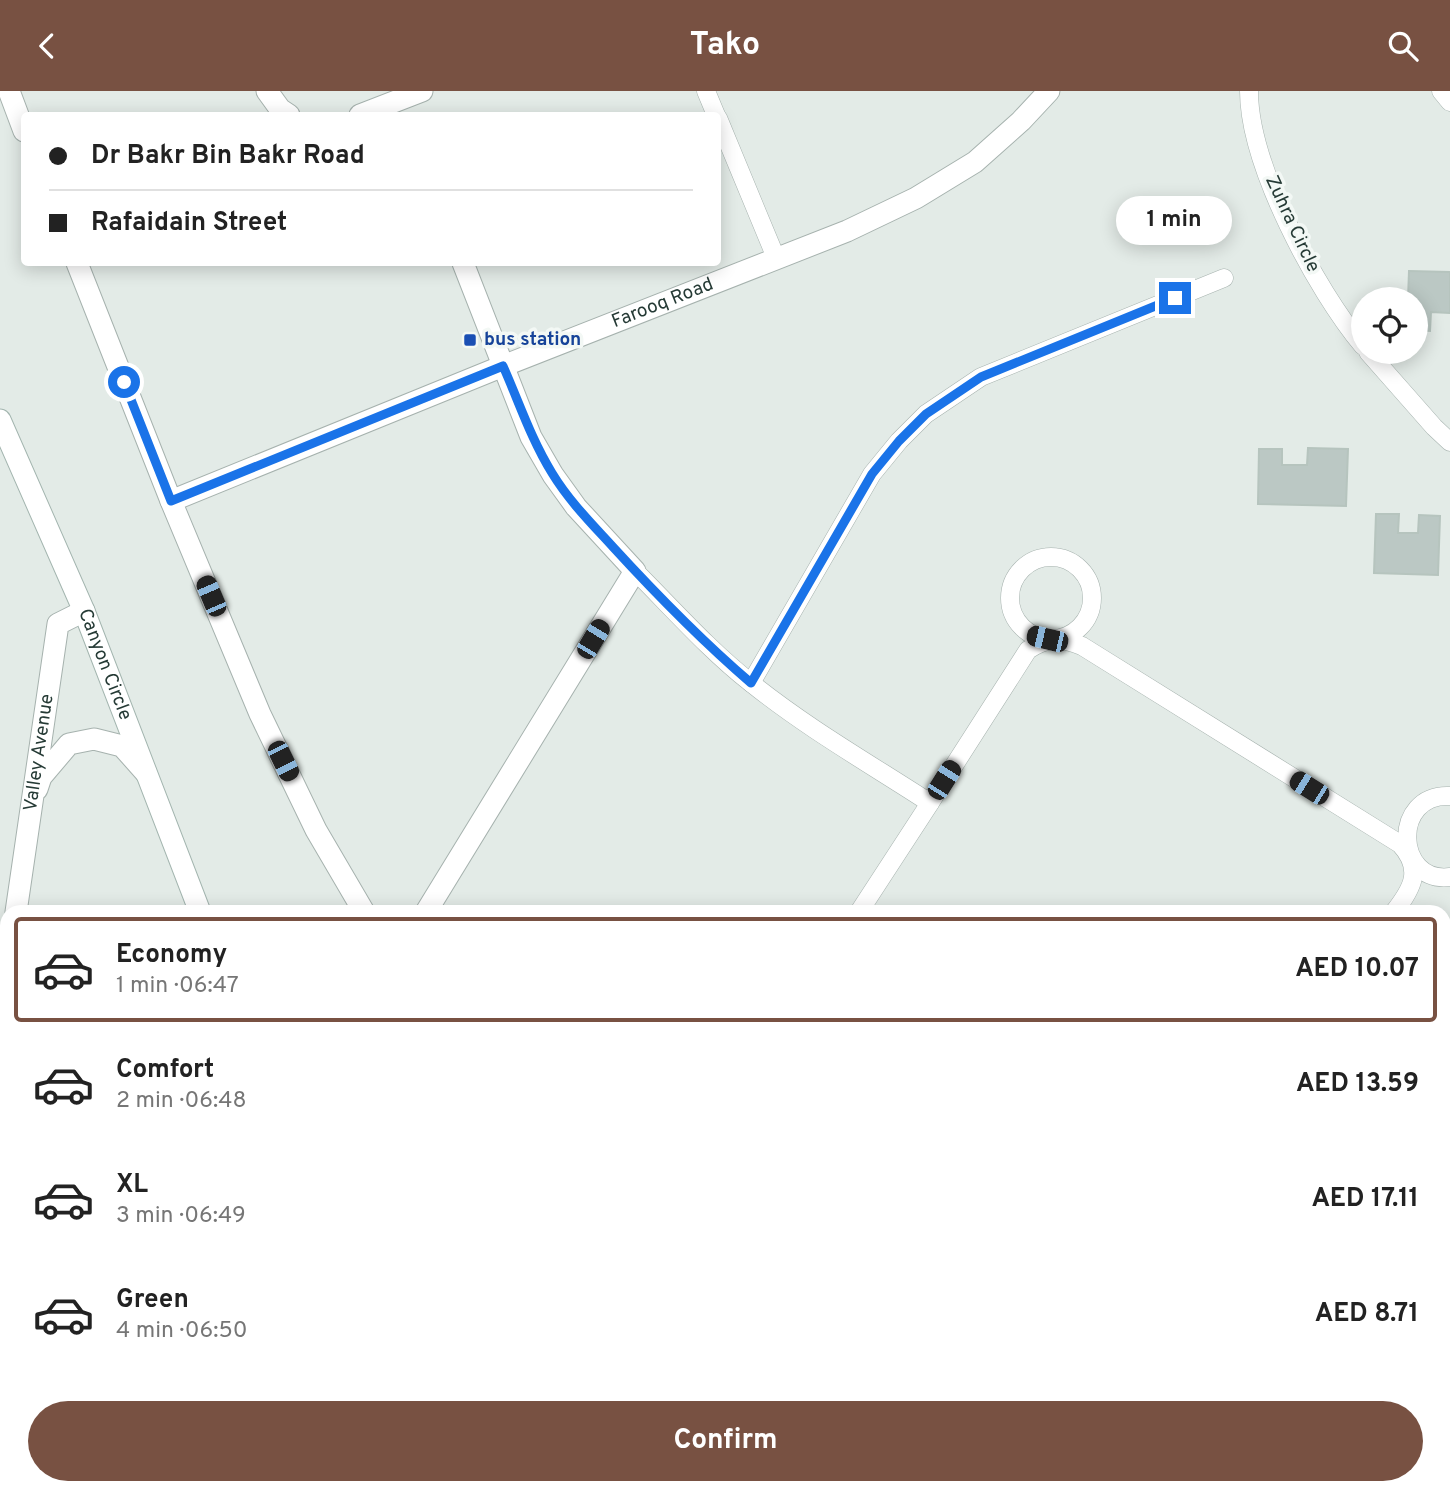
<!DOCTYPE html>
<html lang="en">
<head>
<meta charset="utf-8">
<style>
  :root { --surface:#fff; --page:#f6f6f6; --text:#222; --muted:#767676; --line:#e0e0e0; --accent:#785142 }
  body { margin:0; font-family:Overpass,sans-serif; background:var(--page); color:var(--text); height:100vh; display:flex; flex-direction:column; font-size:26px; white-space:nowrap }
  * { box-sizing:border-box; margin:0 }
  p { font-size:23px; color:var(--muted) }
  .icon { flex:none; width:38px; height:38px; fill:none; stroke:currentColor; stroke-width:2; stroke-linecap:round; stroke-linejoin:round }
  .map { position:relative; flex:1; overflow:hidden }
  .panel { position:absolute; left:0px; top:814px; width:1451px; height:590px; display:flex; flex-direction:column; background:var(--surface); border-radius:21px 21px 0 0; box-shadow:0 4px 18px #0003 }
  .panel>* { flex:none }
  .hud { position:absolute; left:21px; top:21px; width:700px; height:154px; border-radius:7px; box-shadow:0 4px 18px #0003; display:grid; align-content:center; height:154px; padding:0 28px; background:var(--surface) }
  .controls { position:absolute; left:1351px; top:196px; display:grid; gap:14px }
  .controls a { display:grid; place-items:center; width:77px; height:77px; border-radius:50%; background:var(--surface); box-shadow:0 4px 18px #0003; font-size:35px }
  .end { position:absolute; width:32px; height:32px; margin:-16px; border:9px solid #1a73e8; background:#fff; box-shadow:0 0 0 4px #fff }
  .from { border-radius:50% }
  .bubble { position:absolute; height:49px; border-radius:24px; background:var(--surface); box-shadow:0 4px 18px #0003; font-size:23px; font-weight:700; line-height:49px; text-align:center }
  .car { position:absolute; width:21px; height:42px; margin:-21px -10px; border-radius:9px; box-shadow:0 0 5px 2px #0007; background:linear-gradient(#222 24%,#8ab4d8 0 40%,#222 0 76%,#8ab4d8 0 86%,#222 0) }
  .hud b { display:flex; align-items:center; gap:24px; height:66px; font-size:26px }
  .hud b+b { border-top:2px solid var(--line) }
  .hud i { width:18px; height:18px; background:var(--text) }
  ul { padding:12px 0 0; list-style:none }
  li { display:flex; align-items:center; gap:21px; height:105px; margin:0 14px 10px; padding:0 14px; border:4px solid transparent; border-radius:7px }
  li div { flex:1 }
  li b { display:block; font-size:26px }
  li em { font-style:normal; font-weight:700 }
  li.selected { border-color:var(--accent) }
  li>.icon { width:63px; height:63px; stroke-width:1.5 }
  .primary-button { display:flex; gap:14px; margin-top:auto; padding:14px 28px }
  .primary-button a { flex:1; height:80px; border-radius:42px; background:var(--accent); color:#fff; font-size:28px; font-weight:700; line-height:80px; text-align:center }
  header { display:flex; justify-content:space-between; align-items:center; height:91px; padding:0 28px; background:var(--accent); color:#fff; font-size:32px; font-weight:700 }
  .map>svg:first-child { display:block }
</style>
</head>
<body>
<header><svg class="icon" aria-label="back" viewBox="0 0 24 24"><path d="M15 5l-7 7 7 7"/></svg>Tako<svg class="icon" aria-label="search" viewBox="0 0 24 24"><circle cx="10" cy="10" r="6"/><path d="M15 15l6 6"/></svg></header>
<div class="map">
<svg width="1450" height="1403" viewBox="0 0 1450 1403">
  <rect width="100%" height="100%" fill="#e3ebe7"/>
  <g fill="#bbc8c4" stroke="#b6c4be" stroke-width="2">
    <path d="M1409,180L1450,181V222L1431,221L1430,240L1416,239V208H1408Z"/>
    <path d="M1308,357L1348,358L1346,415L1258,413L1259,358H1282V374H1307Z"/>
    <path d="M1376,423H1399L1398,442H1418L1419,424L1440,425L1438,484L1374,482Z"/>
  </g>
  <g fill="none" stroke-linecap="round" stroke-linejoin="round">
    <g stroke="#a6b2ae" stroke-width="19">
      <g id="service">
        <path d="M706,0L716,24"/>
        <path d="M1249,0C1249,74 1316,199 1363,255"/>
        <path d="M1441,0L1450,11"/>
        <path d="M718,27L776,167"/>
        <path d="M1368,261L1434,336L1450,351"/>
        <circle cx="1051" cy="507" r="41"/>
        <path d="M635,480C673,518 709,559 751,592C807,637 870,673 930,712L1028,559C1048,546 1061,547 1082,555L1400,753C1423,778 1413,797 1394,821"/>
        <path d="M751,592L872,383L899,350L926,323L981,286L1224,187"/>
        <path d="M1450,705C1391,702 1395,793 1450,786"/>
        <path d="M859,821L930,712"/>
      </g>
    </g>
    <g stroke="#a6b2ae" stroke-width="23">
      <path id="pedestrian" d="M1444,1115L1450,1114"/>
    </g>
    <g stroke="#a6b2ae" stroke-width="23">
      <g id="minor">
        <path d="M267,0L280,18L289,24"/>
        <path d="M360,24L422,0"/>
        <path d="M37,698L41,686L69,653L94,648L122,655L146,682"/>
        <path id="s1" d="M16,821L58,533L84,520"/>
        <path d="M426,821L635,480L576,416L553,384L531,346L463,172"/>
        <path d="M0,945L7,891"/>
        <path d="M0,1063L7,1065"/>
        <path d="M189,1396L191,1403"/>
      </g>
    </g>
    <g stroke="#a6b2ae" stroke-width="23">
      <g id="tertiary">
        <path d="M9,0L24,40"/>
        <path d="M77,172L171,410L260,623L316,739L364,821"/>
        <path id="s2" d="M171,410L503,275L847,140L916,107L975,71L1021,30L1049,0"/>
        <path d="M1444,1150L1450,1148"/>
      </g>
    </g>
    <g stroke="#a3b5af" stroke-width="23">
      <g id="secondary">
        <path id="s3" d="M0,329L84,520L200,821"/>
        <path d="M423,1396L425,1403"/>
      </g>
    </g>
    <use href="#service" stroke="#fff" stroke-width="18"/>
    <use href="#pedestrian" stroke="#fff" stroke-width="21"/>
    <use href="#minor" stroke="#fff" stroke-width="21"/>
    <use href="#tertiary" stroke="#fff" stroke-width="21"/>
    <use href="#secondary" stroke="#fff" stroke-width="21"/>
  </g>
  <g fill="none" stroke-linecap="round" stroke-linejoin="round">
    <path stroke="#1a73e8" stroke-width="9" d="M124,291L171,410L503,275C519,311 531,348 552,382C569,410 592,433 613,456C657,504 702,550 751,592L872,383L899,350L926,323L981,286L1175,207"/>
  </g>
  <rect fill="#1a4fb4" stroke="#f3f8f5" stroke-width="2.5" x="463" y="242" width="14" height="14" rx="3.5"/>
  <g text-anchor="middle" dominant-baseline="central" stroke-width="7" stroke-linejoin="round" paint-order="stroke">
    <g font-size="19" fill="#253a35" stroke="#f3f8f5">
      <text transform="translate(1292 133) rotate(65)">Zuhra Circle</text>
      <text stroke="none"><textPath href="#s2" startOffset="530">Farooq Road</textPath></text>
      <text stroke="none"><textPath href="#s3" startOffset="266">Canyon Circle</textPath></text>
      <text stroke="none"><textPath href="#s1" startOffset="161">Valley Avenue</textPath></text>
    </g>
    <g font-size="19" font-weight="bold" fill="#164399" stroke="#f3f8f5" text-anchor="start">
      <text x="484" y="249">bus station</text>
    </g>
  </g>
</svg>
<div class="controls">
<a><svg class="icon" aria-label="locate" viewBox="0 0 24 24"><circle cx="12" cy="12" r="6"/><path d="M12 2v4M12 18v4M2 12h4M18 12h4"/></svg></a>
</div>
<i class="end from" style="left:124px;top:291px"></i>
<i class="end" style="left:1175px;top:207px"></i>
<div class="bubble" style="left:1116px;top:105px;width:116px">1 min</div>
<i class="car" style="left:211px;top:505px;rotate:337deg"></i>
<i class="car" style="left:593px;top:548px;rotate:31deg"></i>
<i class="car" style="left:1047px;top:548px;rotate:283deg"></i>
<i class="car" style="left:283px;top:670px;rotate:154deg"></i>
<i class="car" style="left:944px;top:689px;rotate:32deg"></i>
<i class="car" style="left:1309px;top:697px;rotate:302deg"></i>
<div class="hud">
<b><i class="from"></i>Dr Bakr Bin Bakr Road</b>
<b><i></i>Rafaidain Street</b>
</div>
<section class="panel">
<ul>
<li class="selected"><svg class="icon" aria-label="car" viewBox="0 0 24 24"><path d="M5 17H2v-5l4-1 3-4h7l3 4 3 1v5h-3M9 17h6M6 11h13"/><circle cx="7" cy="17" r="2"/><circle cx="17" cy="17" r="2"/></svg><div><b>Economy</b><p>1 min · 06:47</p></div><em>AED 10.07</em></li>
<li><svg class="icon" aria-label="car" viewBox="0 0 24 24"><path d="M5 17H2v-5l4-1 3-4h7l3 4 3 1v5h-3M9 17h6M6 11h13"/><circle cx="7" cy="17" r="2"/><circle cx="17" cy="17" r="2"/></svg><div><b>Comfort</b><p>2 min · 06:48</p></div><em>AED 13.59</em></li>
<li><svg class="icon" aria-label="car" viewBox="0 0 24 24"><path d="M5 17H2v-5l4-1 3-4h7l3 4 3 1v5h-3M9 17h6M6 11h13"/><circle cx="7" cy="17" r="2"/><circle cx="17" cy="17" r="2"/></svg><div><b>XL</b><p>3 min · 06:49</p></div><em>AED 17.11</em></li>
<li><svg class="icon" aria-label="car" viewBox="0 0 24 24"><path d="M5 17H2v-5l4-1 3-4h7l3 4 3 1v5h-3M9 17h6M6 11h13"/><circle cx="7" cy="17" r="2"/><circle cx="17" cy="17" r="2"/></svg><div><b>Green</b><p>4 min · 06:50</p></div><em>AED 8.71</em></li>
</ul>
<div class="primary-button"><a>Confirm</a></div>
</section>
</div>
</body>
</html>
